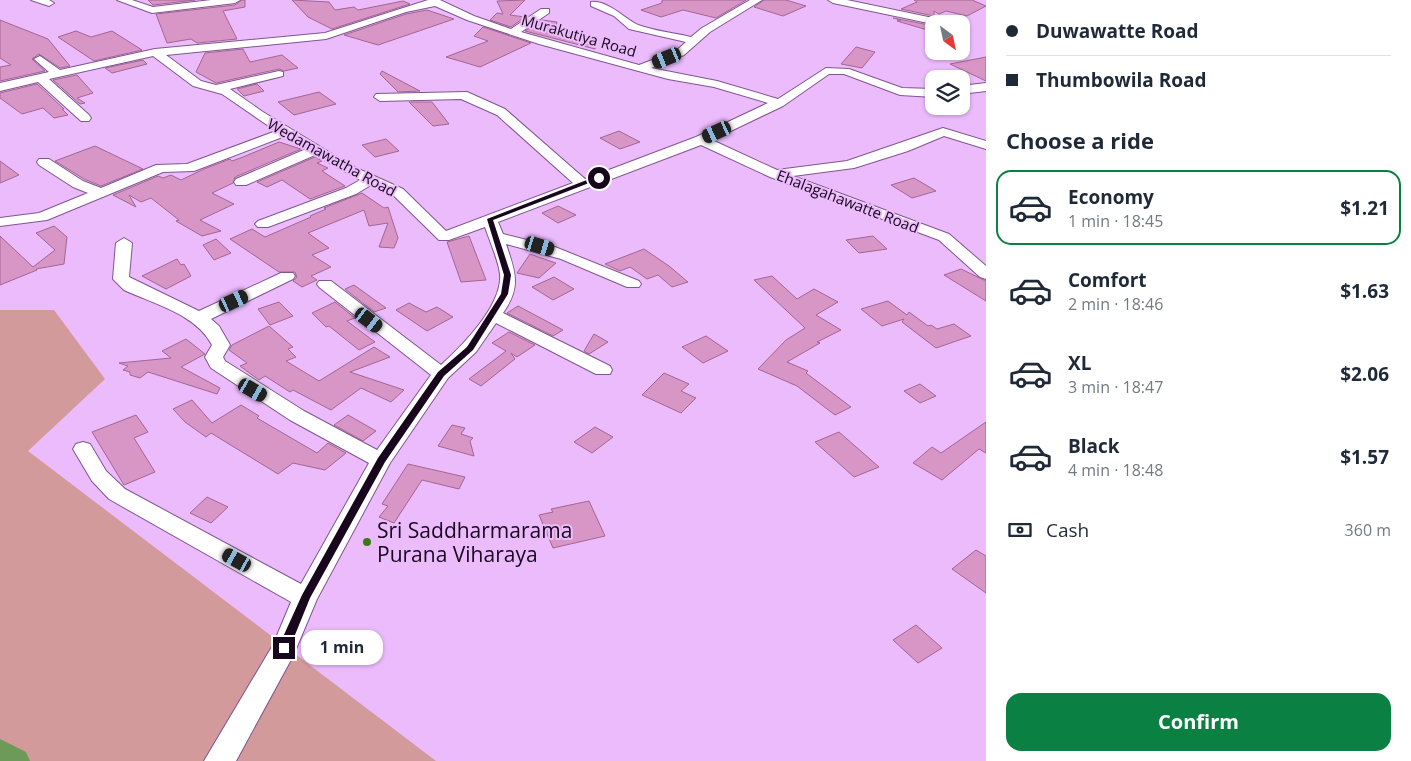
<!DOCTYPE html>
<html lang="en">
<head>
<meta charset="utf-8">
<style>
  :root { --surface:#fff; --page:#f6f6f7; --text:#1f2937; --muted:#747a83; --line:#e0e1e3; --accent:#0b8043 }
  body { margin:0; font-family:"Open Sans",sans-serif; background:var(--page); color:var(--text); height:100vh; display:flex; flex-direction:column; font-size:19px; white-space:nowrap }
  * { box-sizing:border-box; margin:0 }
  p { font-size:16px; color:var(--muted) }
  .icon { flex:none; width:28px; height:28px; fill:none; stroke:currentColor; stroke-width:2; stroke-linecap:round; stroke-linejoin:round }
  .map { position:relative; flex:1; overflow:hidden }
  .side { display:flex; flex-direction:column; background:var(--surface); width:425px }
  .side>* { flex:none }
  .banner { display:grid; align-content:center; height:110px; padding:0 20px; background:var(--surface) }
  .needle { width:32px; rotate:147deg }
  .tools { position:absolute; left:925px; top:15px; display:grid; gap:10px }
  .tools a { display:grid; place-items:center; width:45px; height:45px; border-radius:10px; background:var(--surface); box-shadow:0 1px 4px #0004; font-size:25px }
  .end { position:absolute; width:22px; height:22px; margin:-11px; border:6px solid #17061c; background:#fff; box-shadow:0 0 0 2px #fff }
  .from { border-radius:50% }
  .bubble { position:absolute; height:35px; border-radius:15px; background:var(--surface); box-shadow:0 1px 4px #0004; font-size:16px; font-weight:700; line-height:35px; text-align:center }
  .car { position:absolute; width:15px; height:30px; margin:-15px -8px; border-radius:6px; box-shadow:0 0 4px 1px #0007; background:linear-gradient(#222 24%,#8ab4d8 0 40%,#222 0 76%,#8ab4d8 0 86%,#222 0) }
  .banner b { display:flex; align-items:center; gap:18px; height:48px; font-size:19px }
  .banner b+b { border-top:1px solid var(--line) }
  .banner i { width:12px; height:12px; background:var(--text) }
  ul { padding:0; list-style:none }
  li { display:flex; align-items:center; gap:15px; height:75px; margin:0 10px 8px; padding:0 10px; border:2px solid transparent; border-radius:15px }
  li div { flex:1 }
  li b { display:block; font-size:19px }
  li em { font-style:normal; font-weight:700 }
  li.current { border-color:var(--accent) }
  li>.icon { width:45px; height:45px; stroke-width:1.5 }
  h2 { padding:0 20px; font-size:22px; line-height:60px }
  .pay { display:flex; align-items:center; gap:12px; height:55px; padding:0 20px; font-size:19px }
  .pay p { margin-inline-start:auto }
  .action { display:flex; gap:10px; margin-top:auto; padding:10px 20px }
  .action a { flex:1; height:58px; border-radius:15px; background:var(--accent); color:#fff; font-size:20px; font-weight:700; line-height:58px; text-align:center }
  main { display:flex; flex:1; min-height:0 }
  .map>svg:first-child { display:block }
</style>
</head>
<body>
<main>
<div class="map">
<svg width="986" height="761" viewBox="0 0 986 761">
  <rect width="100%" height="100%" fill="#ebbbfc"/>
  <path fill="#d39a9c" d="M0,310H54L105,379L28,451L436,761H0Z"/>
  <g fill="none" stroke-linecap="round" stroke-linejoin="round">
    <path fill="#6d9959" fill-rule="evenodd" d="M0,739L26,752L30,761H0Z"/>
  </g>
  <g fill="#d896c7" stroke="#a36593">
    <path d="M148,0H195L153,5Z"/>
    <path d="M242,0H245V7L223,11L237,39L197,43L191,39L167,43L156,14L235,5Z"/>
    <path d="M292,0L329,2L335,10L354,7L358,10L403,1L410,4L332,29L308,17Z"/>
    <path d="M525,0L510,15L525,17L511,27L490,20L497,13L503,14L497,1Z"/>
    <path d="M662,0H746L716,18L683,10L661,17L641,10L662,3Z"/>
    <path d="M764,0H786L806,6L783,16L754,7Z"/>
    <path d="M914,0H972L986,6L967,16L946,11L939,14L934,11V16L901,9L917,2Z"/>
    <path d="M427,10L454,19L378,45L344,35L406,14Z"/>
    <path d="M893,18L934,26V32L897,21L901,20Z"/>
    <path d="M0,20L48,39L70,66L60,68L39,54L32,59L45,71L0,81V67L11,65L0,58Z"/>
    <path d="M542,20L557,22L556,26L597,43L595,49L525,31Z"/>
    <path d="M483,27L531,43L480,67L446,57L488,41L474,36Z"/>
    <path d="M76,31L91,37L112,31L142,50L94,61L58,37Z"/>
    <path d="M856,47L875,52L862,68L841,64Z"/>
    <path d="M243,49L250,62L282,55L298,68L284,71L279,69L216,83L196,72L205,53Z"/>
    <path d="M986,57V81L950,64Z"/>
    <path d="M143,60L147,64L112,73L105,68Z"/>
    <path d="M382,71L420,91L398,92L380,74Z"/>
    <path d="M77,75L93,93L77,98L85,103L80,104L53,80Z"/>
    <path d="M37,84L64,109H62L68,115L54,118L43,108L22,114L0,98V93Z"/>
    <path d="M257,84L264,91L244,96L237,89Z"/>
    <path d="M319,92L336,104L294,115L278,102Z"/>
    <path d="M409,102H432L449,124L433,126Z"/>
    <path d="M619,131L640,142L620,149L600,138Z"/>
    <path d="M386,139L399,151L375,157L362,145Z"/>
    <path d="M279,142L301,149L235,177L233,183L212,193L234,204L200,220L221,231L202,236L176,221L179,220L151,198L141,202L129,195L136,207L113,195L158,176L163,178L171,175L181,180L204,169L230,159L232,161L243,157Z"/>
    <path d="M95,146L143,169L101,186L84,179L55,161Z"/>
    <path d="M315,157L322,161L317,163L328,168L322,171L345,186L310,199L282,180L267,187L257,182Z"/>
    <path d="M0,161L19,175L0,183Z"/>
    <path d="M914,178L936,191L912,198L891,185Z"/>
    <path d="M362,193L384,208L388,207L398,238L394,248L379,247L388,223L369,226L364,210L308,233L329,248L312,255L331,267L311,276L317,280L302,287L293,281L297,277L295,272H279L230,239L252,229L265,237L311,217L310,216L326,209L324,208Z"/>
    <path d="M558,206L576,215L558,223L542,213Z"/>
    <path d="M54,226L67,237L64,264L36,269L37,270L0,285V236L33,267L55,250L36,233Z"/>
    <path d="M469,236L486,280L461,282L447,242Z"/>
    <path d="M873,236L887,249L859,253L846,240Z"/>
    <path d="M216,239L231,253L214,260L203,245Z"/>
    <path d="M644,249L669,266L688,282L672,287L658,275L647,279L630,267L620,271L605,264Z"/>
    <path d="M530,254L544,259L556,263L539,278L517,273Z"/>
    <path d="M177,259L181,265L184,264L191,276L166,289L142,276Z"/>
    <path d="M961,269L986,281V301L944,275Z"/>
    <path d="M772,276L797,299L814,289L838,302L816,315L841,330L817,342L820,343L787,362L808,371L806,373L851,407L835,415L797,386L758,369L786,340L805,328L754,280Z"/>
    <path d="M554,277L574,289L553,300L532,287Z"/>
    <path d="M354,285L386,308L374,312L345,289Z"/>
    <path d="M888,301L907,315L909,312L928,326L931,325L937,329L954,324L971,336L936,348L902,322L904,319L882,326L861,309Z"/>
    <path d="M279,302L293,316L270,325L258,309Z"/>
    <path d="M335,302L355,318L347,321L375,342L359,350L329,326L326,327L312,313Z"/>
    <path d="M409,303L426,312L437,307L453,317L427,331L396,310Z"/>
    <path d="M518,306L563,330L553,336L507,313Z"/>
    <path d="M269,326L293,347L288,349L296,357L286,361L319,381L374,347L390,357L350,372L404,390L391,402L361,388L331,410L293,390L290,392L265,376L259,380L240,366L247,363L229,350L232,345Z"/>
    <path d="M509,332L535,345L517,357L511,353L515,359L481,386L469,379L506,351L492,343Z"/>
    <path d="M594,334L608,342L589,354L584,351Z"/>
    <path d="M706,336L728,351L703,363L682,347Z"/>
    <path d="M186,339L205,354L181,367L220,388L217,394L148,372L140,378L130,375V372L123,370L128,366L119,363L171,358L162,351Z"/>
    <path d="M664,373L689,384L681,391L696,398L681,413L642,395Z"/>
    <path d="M920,384L936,396L920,403L904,391Z"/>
    <path d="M192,400L212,423L241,405L259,416L257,418L317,453L328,443L346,453L325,470L293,463L278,474L211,433L206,437L185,422L173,409Z"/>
    <path d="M136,415L148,432L134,438L155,472L124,485L92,432Z"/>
    <path d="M348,415L376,431L363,441L334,425Z"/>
    <path d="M986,422V453L979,449L942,480L913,463L932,447L941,453Z"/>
    <path d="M452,425L465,428L461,434L473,438L470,441L474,456L438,446Z"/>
    <path d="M595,427L613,437L592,453L574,442Z"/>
    <path d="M839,432L879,467L854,477L815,442Z"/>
    <path d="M408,464L465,477L459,489L422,480L394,523L379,517L388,506L382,504Z"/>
    <path d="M207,497L228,507L211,523L190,513Z"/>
    <path d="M589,501L605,536L553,548L539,515L553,512L551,509Z"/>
    <path d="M976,550L986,556V593L952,569Z"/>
    <path d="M916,625L942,648L918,663L893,640Z"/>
  </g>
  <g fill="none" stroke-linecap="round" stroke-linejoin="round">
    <g stroke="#805590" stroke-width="2">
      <g id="minor">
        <path d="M31,0H49L54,3L49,6Z"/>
        <path d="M117,0H132L153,7L211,0H240L235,3L152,13Z"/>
        <path d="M428,0H440L474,16L511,29L541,9H549V13L521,32L639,65L676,51L686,42L629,29L614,16L591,6V2C608,0 626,20 638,25C655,31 674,33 691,37L702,28L750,0H762L710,32L684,55L651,68L717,81L778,99L826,68L849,69L902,88L934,89V97L900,95L844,74H829L783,106L712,140L777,170L847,161L943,128L986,141V149L944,136L908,151L854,168L793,176L949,234L986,266V279L980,277L939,240L770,177L701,145L498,222L503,234L555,247L639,281L641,284L639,287H627L561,259L506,244C515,272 522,286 503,313L610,366L612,370L610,374H596L496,323L476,352L448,378L390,463L317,599L293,656L236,761H204L273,645L291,602L109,499L92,481L73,449L76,444L83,442L90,444L106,471L125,489L301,584L369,463L290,420L211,368L205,357L212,345C196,314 154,304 124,290L113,279L116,243L124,238L132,243L129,277L199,311L281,273H293L295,276L293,279L211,319L219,326L230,345L223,357L225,361L304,411L377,450L431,375L319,287L317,284L319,281H331L441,365C462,346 503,305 500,274C498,259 490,242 485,227L449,240H439L393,195L371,185L356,194L268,227H258L255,224L258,221L346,188L360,180L315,155L246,185H236L234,182L236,179L306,149L285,136L194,171L163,172L47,220L0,226V218L39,213L88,193L73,187L39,165L37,162L39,159H49L83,181L101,188L156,165L187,164L276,131L222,94L193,86L153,56L49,79L89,115L91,118L89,121H81L38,82L0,91V83L49,72L34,59L40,56L60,70L155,49L325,33ZM435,6L467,20L539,44L668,79L714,87L768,103L696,137L585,179L505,109L467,92L376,94L374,97L380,101L461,99L497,115L573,183L446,231L403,189L352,166L263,112L230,89L283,76V72L279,71L216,85L201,81L166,55L326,39L406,12Z"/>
        <path d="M828,0H847L933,18L938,21L933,24L833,3Z"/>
        <path d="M986,83V91L961,94V86Z"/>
      </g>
    </g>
    <use href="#minor" fill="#fff" fill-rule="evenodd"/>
  </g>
  <path fill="#17061c" d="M597,176L602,178L493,220L511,275L508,294L473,350L444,376L385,462L310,598L288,652H280L278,648L302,595L378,458L438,372L467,347L501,294L504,275L487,219Z"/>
  <circle fill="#3b7914" stroke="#ebbbfc" stroke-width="2" cx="367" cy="542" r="5"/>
  <g text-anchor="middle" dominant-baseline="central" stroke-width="4" stroke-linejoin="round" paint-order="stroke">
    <g font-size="15" fill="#17061c" stroke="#ebbbfc">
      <text transform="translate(579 35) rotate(16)">Murakutiya Road</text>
      <text transform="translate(332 157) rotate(29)">Wedamawatha Road</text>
      <text transform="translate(848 201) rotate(21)">Ehalagahawatte Road</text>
    </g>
    <g font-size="21" fill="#17061c" stroke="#ebbbfc" text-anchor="start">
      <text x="377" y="530">Sri Saddharmarama<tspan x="377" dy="24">Purana Viharaya</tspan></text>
    </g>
  </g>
</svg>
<div class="tools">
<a><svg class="needle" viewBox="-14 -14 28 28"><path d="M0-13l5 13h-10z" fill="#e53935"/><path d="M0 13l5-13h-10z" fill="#747a83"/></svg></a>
<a><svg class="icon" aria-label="layers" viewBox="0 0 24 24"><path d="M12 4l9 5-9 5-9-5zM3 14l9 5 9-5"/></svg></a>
</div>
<i class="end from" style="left:599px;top:178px"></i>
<i class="end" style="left:284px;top:648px"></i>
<div class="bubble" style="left:301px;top:630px;width:82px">1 min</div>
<i class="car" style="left:667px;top:58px;rotate:248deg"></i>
<i class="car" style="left:717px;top:132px;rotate:245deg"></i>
<i class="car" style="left:540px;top:246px;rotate:107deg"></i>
<i class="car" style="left:234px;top:301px;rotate:65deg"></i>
<i class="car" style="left:369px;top:320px;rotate:127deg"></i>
<i class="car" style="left:253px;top:390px;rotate:120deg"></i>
<i class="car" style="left:237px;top:560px;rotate:299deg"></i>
</div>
<section class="side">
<div class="banner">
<b><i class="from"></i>Duwawatte Road</b>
<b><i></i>Thumbowila Road</b>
</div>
<h2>Choose a ride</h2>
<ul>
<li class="current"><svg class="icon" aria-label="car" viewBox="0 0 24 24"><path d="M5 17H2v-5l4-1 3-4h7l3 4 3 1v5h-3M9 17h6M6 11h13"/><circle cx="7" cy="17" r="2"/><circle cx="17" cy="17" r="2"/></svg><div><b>Economy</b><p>1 min · 18:45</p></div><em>$1.21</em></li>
<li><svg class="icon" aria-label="car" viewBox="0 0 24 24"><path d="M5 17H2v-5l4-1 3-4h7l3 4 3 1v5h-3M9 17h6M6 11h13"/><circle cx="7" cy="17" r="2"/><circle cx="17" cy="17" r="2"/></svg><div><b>Comfort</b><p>2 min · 18:46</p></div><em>$1.63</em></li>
<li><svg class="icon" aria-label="car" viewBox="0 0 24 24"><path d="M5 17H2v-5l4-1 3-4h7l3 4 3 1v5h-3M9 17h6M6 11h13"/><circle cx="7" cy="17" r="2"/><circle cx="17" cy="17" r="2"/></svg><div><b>XL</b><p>3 min · 18:47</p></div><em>$2.06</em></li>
<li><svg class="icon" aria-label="car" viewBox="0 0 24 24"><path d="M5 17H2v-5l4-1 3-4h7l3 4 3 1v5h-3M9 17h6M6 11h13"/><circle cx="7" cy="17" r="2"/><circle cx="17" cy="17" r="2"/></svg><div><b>Black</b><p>4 min · 18:48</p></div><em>$1.57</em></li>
</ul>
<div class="pay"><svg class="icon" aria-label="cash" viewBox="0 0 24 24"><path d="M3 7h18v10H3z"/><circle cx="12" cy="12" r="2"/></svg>Cash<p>360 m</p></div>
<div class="action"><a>Confirm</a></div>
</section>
</main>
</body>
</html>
